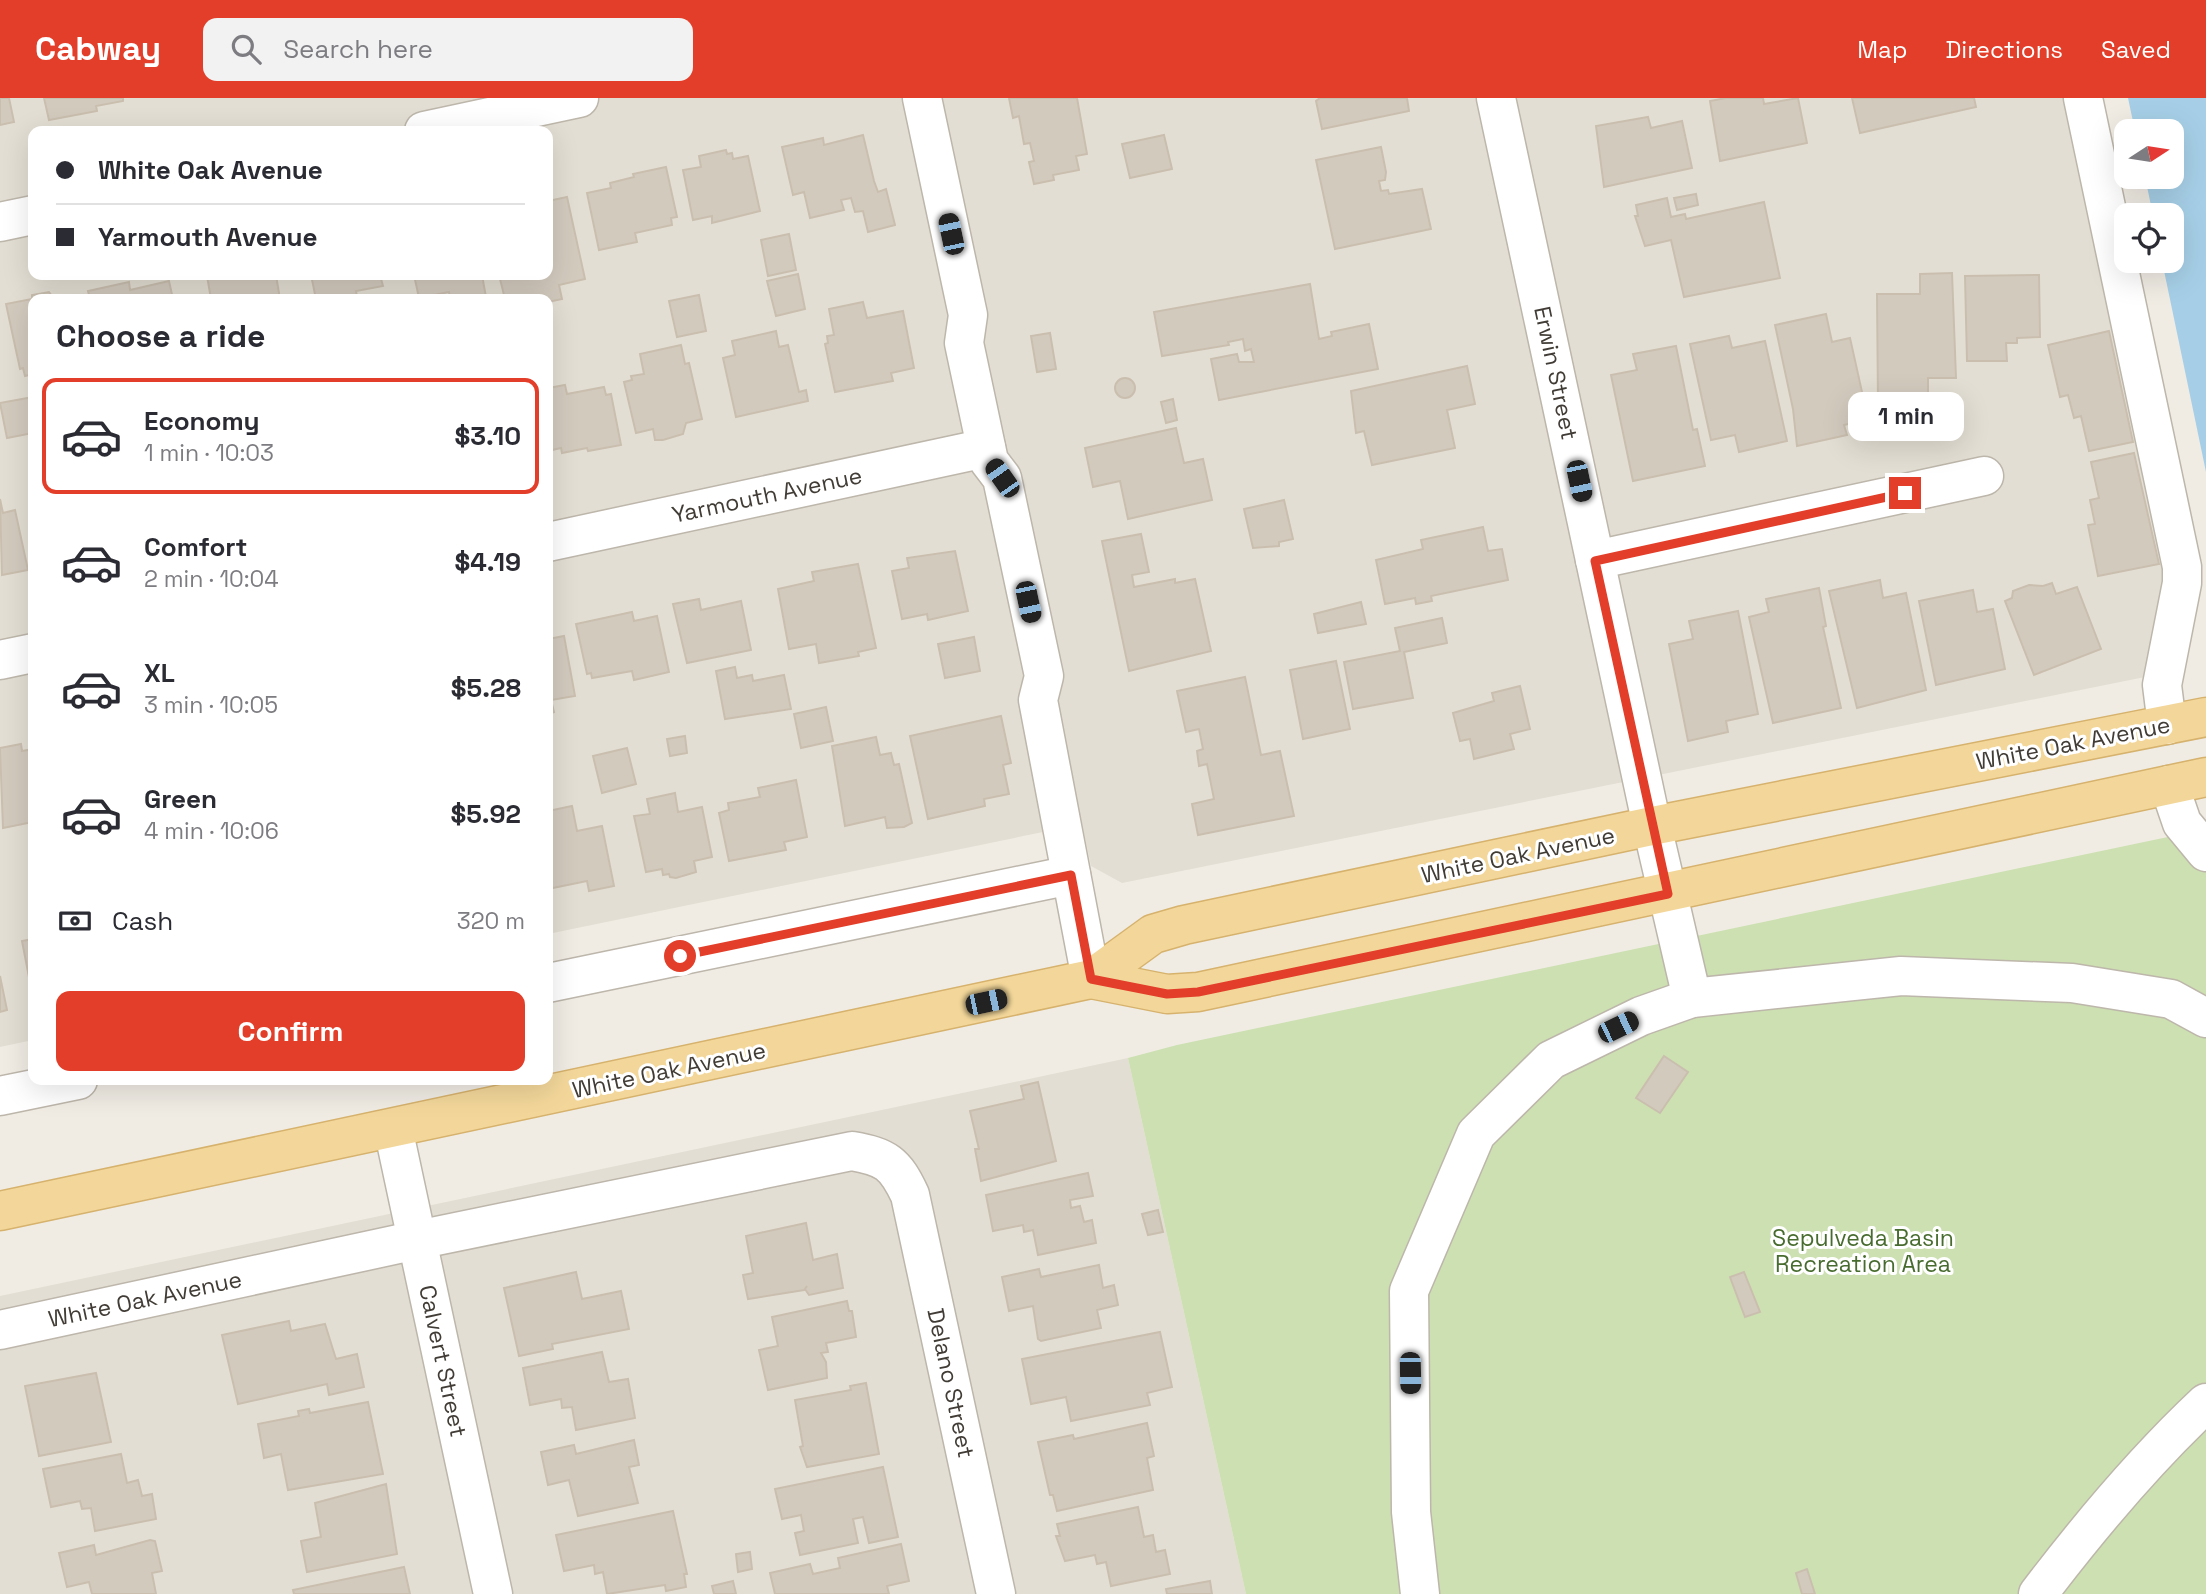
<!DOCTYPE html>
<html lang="en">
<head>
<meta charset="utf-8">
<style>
  :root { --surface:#fff; --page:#f2f2f3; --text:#2b2b33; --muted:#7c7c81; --line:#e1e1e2; --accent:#e23e29 }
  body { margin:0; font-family:"Space Grotesk",sans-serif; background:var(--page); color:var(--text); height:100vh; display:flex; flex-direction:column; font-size:26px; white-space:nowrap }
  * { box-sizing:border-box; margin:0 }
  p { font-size:23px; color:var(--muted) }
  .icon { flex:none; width:38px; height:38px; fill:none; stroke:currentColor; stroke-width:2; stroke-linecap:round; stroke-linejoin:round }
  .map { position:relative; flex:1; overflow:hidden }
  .panel { position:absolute; left:28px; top:196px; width:525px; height:791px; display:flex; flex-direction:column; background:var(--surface); border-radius:14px; box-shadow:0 7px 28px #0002 }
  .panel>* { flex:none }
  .guide { position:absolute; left:28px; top:28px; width:525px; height:154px; border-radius:14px; box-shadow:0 7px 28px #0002; display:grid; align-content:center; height:154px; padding:0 28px; background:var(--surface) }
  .needle { width:46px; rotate:78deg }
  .buttons { position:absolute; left:2114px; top:21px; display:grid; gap:14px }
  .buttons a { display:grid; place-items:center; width:70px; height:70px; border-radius:14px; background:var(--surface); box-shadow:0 7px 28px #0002; font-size:35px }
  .end { position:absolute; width:32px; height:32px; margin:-16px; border:9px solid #e23e29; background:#fff; box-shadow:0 0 0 4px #fff }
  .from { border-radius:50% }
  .bubble { position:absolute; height:49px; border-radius:14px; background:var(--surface); box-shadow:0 7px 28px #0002; font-size:23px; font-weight:700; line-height:49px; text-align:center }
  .car { position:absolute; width:21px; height:42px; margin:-21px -10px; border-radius:9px; box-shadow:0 0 5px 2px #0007; background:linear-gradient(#222 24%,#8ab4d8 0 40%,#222 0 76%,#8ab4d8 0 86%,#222 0) }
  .guide b { display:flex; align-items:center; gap:24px; height:66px; font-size:26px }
  .guide b+b { border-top:2px solid var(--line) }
  .guide i { width:18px; height:18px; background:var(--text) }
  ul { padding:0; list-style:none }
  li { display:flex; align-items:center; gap:21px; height:116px; margin:0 14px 10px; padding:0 14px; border:4px solid transparent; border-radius:14px }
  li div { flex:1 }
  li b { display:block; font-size:26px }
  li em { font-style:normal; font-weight:700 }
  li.on { border-color:var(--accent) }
  li>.icon { width:63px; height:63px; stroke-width:1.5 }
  h2 { padding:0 28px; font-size:32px; line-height:84px }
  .pay { display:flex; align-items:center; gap:18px; height:77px; padding:0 28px; font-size:26px }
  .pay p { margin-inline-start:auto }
  .button { display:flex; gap:14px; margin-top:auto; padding:14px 28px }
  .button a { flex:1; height:80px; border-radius:14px; background:var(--accent); color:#fff; font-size:28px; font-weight:700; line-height:80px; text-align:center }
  header { display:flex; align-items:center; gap:42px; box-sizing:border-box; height:98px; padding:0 35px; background:var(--accent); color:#fff }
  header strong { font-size:33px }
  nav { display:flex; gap:38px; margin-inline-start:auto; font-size:24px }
  .search { width:490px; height:63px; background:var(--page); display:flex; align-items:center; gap:18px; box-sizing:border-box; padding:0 24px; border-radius:14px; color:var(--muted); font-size:26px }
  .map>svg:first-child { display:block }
</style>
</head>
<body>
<header>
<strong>Cabway</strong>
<div class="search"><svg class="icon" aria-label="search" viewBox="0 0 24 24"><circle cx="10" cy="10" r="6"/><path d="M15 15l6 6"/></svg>Search here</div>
<nav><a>Map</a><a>Directions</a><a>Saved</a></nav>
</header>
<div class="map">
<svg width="2206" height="1496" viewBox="0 0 2206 1496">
  <rect width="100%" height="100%" fill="#f0ece4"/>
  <g fill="#e3ded3" fill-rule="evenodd">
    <path d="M0,0H2066L2167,473L2145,579L1122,785L1091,768L1082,726L548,836V201H33V942L0,949ZM33,33H548V177H33Z"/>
    <path d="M1128,960L1246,1496H0V1198Z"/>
  </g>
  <path fill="#cde0b1" d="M2206,731V1496H1246L1128,960L1177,947Z"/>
  <path fill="#a6cfe7" d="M2128,0H2206V374L2162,163H2172V117H2153L2145,79H2172V33H2135Z"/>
  <g fill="#d3cabe" stroke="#cabfaf" stroke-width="2">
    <path d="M0,0H9L14,24L0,27Z"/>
    <path d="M44,0H123V3L96,8L97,13L49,22Z"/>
    <path d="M1009,0H1077L1087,56L1076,58L1079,72L1053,77L1054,82L1034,86L1029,64L1034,63L1030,45L1024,46L1019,18L1013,20Z"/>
    <path d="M1320,0H1407L1409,13L1322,31L1316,3Z"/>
    <path d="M1726,0H1763L1764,6L1798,0L1807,45L1720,63L1710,3Z"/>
    <path d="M1852,0H1974L1976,9L1860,35Z"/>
    <path d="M1648,19L1651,30L1682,23L1692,70L1604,89L1596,28Z"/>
    <path d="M863,37L874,83L878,94L886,91L895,127L868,134L863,113L855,114L851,100L841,102L844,112L810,120L804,94L793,97L782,49L823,40L824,47Z"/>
    <path d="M1164,37L1172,71L1130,80L1122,46Z"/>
    <path d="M1381,49L1386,74L1385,82L1379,83L1381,93L1388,92L1389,96L1422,91L1431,131L1335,151L1316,62Z"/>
    <path d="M726,52L727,56L732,55L733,61L748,58L760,113L712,125V118L693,122L683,72L701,69L699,58Z"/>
    <path d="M666,69L677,119L671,120L672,127L635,135L637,144L599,152L587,95L611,90L610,85L634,79L633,76Z"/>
    <path d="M1696,96L1698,107L1677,112L1674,100Z"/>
    <path d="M567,99L585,181L559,187L562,201L548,204V201H505L499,177H548V103Z"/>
    <path d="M1667,100L1671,119L1685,116L1686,121L1764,104L1780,180L1684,199L1671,142L1645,148L1635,118H1638L1636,107Z"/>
    <path d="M789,136L796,172L768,178L761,142Z"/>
    <path d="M1952,175L1956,280H1928V306H1878L1877,196H1920V176Z"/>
    <path d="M798,176L805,211L776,218L767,183Z"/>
    <path d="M216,177H276L280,201H211L207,178Z"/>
    <path d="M311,177H380L383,188L356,193L357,199L348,201H316Z"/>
    <path d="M414,177H482L486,199L450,201L449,194L419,200Z"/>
    <path d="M2039,177L2040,239L2017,240V245H2006L2007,263H1967L1965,178Z"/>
    <path d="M169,183L173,201H90L88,193L129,184L130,192Z"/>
    <path d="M1310,186L1319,241L1332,238L1331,234L1369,226L1378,271L1219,302L1211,261L1237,256L1239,264H1254L1251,251L1245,253L1243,241L1228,244L1229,247L1162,258L1154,214Z"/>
    <path d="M49,194L54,201H33V276L25,278L23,270L20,271L6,206L32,201V197Z"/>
    <path d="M699,197L706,233L677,239L669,203Z"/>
    <path d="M863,204L867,220L903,213L914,270L891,275L893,283L835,294L825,246L828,245L827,238L834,237L829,211Z"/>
    <path d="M1826,216L1832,244L1850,240L1868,321L1844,327L1847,337L1797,348L1793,311L1775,227Z"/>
    <path d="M776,233L779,249L788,247L799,294L806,292L808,303L736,319L723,260L735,257L732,243Z"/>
    <path d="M2109,233L2133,344L2089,353L2081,318L2074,320L2068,297L2060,299L2048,247Z"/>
    <path d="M1050,235L1056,271L1037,274L1031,238Z"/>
    <path d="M1729,238L1732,250L1765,243L1787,343L1739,354L1735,337L1711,342L1690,246Z"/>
    <path d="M681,247L685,266L689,265L702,321L686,325L683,336L663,342H655L653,331L636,335L624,284L632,282L631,278L644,276L640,256Z"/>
    <path d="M1676,248L1693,332L1697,331L1705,368L1633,383L1611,277L1637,272L1633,256Z"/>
    <path d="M1467,268L1475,306L1447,312L1455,350L1372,367L1364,333L1356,335L1351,293Z"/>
    <circle cx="1125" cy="290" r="10"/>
    <path d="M565,287L567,296L604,289L606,297L611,296L621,347L588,353L587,350L562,355L561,350L548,353V290Z"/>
    <path d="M33,299V335L7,340L0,305Z"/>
    <path d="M1173,301L1177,322L1166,325L1161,304Z"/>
    <path d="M1176,330L1184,365L1203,361L1212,402L1128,421L1120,383L1093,389L1085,350Z"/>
    <path d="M2134,355L2159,466L2098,478L2088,427L2095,426L2090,402L2099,400L2091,364Z"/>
    <path d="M0,401L3,415L15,412L28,472L2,477Z"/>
    <path d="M1284,402L1293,441L1279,444V448L1253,450L1244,411Z"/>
    <path d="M1483,429L1488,453L1502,451L1508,482L1431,498L1432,503L1416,506L1415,500L1385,506L1376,462L1423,451L1421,442Z"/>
    <path d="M1141,436L1149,474L1132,477L1134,489L1175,481V485L1195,481L1211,553L1129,573L1102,443Z"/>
    <path d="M955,453L968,513L928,522L927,516L902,521L892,473L909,470L907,460Z"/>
    <path d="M858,466L876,550L858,554L859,558L819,565L816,546L789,551L778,491L814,483L812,474Z"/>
    <path d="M1880,482L1883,500L1906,495L1926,592L1857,610L1829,493Z"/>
    <path d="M2052,485L2056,496L2077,489L2101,551L2034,577L2005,503L2012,500L2013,493L2029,487L2043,488Z"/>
    <path d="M1819,490L1826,528L1823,529L1841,610L1773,625L1749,519L1769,514L1766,501Z"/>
    <path d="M1973,492L1977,514L1993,511L2005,571L1936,587L1919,503Z"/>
    <path d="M699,501L701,512L741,503L751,552L687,565L673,506Z"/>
    <path d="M1361,504L1366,526L1318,535L1314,516Z"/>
    <path d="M1738,513L1758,616L1726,623L1728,634L1688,643L1669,546L1693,541L1689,523Z"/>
    <path d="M632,514L634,523L657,518L669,574L634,582L632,573L592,580L591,575L587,576L576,526Z"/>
    <path d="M1442,520L1447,545L1404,554L1413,600L1353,611L1344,564L1400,553L1395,530Z"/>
    <path d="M564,538L575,598L551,602L554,614L548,616V541Z"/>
    <path d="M974,539L980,573L945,580L938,546Z"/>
    <path d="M1336,563L1350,631L1303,641L1290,572Z"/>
    <path d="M735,569L737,580L752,577L753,583L784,577L791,611L725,621L716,573Z"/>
    <path d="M1245,579L1261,657L1280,653L1294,718L1198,737L1192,706L1214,701L1207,666L1199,668L1197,653L1203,651L1199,631L1186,634L1177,593Z"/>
    <path d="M1520,588L1530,631L1510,636L1514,651L1474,661L1470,641L1460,643L1453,615L1494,603L1492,595Z"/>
    <path d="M826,609L833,643L801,650L794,616Z"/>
    <path d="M1001,618L1011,665L1003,667L1009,696L984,701L985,708L928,721L910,638Z"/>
    <path d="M685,638L687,655L670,658L667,641Z"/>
    <path d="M876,639L880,657L891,655L894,667L899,666L912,725L904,729L887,730L885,719L845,728L832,648Z"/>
    <path d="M21,646L22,653L33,651V724L3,730L0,650Z"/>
    <path d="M627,650L636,686L602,695L593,658Z"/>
    <path d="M796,682L807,739L784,744L786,752L729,763L719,715L729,712L728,705L760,699L758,690Z"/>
    <path d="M675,695L678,714L702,709L712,759L694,763L696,774L676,780L670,779L669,776L663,777L662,771L646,774L634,718L650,716L647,701Z"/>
    <path d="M572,708L577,733L602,728L614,788L589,793L587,783L548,791V713Z"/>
    <path d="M33,841V900L22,843Z"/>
    <path d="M0,878L7,912L0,914Z"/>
    <path d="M1664,958L1688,974L1660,1015L1636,1000Z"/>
    <path d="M1038,984L1056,1063L981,1083L975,1051H979L970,1013L1024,1001L1021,988Z"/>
    <path d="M1088,1075L1093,1098L1070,1102L1071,1110L1080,1108L1084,1124L1092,1122L1096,1145L1038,1157L1033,1132L1024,1134L1023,1127L993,1133L986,1097Z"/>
    <path d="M1158,1112L1163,1134L1148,1137L1142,1116Z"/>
    <path d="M806,1125L813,1162L837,1156L843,1190L809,1197L805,1191L807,1188L804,1192L748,1201L743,1177L753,1175L746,1138Z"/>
    <path d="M1099,1167L1103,1190L1114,1187L1118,1207L1097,1212L1101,1230L1041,1243L1038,1241L1033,1208L1009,1213L1002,1179L1039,1171L1041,1179Z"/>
    <path d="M576,1174L582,1201L621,1193L629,1231L552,1246L553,1251L519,1258L504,1190Z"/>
    <path d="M1744,1174L1760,1214L1745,1219L1730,1179Z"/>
    <path d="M847,1203L849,1213H852L856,1239L826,1245L828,1254L821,1255L826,1264L827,1280L768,1292L759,1252L778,1248L772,1219Z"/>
    <path d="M289,1223L291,1233L325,1226L336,1261L357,1256L364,1289L329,1297L327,1286L238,1306L222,1237Z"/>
    <path d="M1160,1234L1172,1289L1147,1295L1150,1307L1071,1323L1066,1299L1031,1306L1022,1261Z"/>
    <path d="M602,1254L609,1284L628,1281L635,1320L576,1332L572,1309L562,1310L561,1301L530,1307L523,1270Z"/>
    <path d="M96,1275L111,1344L39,1358L25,1288Z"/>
    <path d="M866,1285L879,1356L807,1369L800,1349L803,1348L795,1302L851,1292L850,1288Z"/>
    <path d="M368,1304L383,1376L288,1392L281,1356L264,1360L258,1326L299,1318L298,1313L309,1311L310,1315Z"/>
    <path d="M1147,1325L1154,1358L1147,1360L1153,1392L1057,1413L1053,1397H1050L1038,1344L1073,1337L1074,1341Z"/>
    <path d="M634,1342L639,1367L629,1369L638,1405L578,1418L569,1382L548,1387L541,1354L574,1347L576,1356Z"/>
    <path d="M121,1356L127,1385L138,1382L142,1398L152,1396L156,1421L95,1433L91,1410L82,1411L80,1403L51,1409L43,1371Z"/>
    <path d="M883,1369L898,1439L869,1445L863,1419L853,1421L858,1445L800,1457L795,1435L804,1433L801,1417L782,1421L775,1391Z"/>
    <path d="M386,1386L397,1456L307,1474L301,1443L321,1439L315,1405Z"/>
    <path d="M1138,1409L1144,1439L1153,1437L1156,1454L1165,1452L1170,1476L1111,1488L1106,1464L1097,1466L1095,1457L1065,1463L1056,1438H1060L1057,1426Z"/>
    <path d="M673,1413L687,1476H684L686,1489L666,1493L665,1487L607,1496L603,1474L595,1476L594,1467L564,1473L556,1437Z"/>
    <path d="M150,1442L155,1443L162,1473L152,1475L156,1496H92L89,1484L67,1489L59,1455L94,1447L96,1457Z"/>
    <path d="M901,1446L909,1483L887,1488L889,1496H775L770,1475L810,1466L813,1476L840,1470L838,1460Z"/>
    <path d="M750,1454L752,1471L738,1474L736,1456Z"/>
    <path d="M404,1469L410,1496H294L293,1492Z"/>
    <path d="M1807,1471L1815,1496H1802L1796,1475Z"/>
    <path d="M733,1483L736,1496H714L712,1488Z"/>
    <path d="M1210,1483L1212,1496H1167L1166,1491Z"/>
  </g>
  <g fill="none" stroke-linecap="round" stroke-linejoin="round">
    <g stroke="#bdb6ab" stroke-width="41">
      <g id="minor">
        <path d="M922,0L968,217L964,245L989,363L1002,380L1044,578L1038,602L1091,881"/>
        <path d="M1496,0L1652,728L1692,900"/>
        <path d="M2083,0L2182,469V485L2162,587L2167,627"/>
        <path d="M424,33L579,0"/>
        <path d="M0,124L33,117"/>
        <path d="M548,444L986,350"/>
        <path d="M1595,462L1984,378"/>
        <path d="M0,562L33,555"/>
        <path d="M2169,687L2182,725L2206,754"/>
        <path d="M548,885L1071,777"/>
        <path d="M0,998L78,982"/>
        <path d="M393,1030L493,1496"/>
        <path d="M0,1232L417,1142L852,1053C886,1059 895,1065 910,1097L996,1496"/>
        <path d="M1420,1496L1411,1414L1409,1193L1476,1036L1551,962L1641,918L1692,900L1901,878L2072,885L2171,901L2206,920"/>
        <path d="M2038,1496C2089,1429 2144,1363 2206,1305"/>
      </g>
    </g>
    <g stroke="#d6b26d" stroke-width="41">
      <g id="major">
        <path d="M1091,881L1167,896L1198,894L2206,679"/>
        <path d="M0,1113L1091,881L1153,836L1184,827L1652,728L2206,619"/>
      </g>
    </g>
    <use href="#minor" stroke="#fff" stroke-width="38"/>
    <use href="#major" stroke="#f3d79a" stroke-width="38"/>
  </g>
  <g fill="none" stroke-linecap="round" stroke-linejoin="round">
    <path stroke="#e23e29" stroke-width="9" d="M680,858L1071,777L1091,881L1167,896L1198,894L1668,796L1595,463L1905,395"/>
  </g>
  <g text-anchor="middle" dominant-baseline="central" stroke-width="6" stroke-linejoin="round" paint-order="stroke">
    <g font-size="23" fill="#413c35" stroke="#fff">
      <text transform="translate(1556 275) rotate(78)">Erwin Street</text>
      <text transform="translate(767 397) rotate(-12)">Yarmouth Avenue</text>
      <text transform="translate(2073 645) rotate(-11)">White Oak Avenue</text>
      <text transform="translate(1518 757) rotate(-12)">White Oak Avenue</text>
      <text transform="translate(669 972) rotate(-12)">White Oak Avenue</text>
      <text transform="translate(145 1201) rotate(-12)">White Oak Avenue</text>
      <text transform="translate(443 1263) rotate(78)">Calvert Street</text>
      <text transform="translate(951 1285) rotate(78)">Delano Street</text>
    </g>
    <g font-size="23" fill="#486c2f" stroke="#fff">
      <text x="1863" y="1140">Sepulveda Basin<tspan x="1863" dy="26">Recreation Area</tspan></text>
    </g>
  </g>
</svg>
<div class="buttons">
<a><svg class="needle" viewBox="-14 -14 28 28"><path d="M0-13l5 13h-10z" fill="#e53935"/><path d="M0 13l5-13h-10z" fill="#7c7c81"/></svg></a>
<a><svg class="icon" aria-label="locate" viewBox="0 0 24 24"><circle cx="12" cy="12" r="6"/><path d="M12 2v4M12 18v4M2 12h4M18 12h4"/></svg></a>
</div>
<i class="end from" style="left:680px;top:858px"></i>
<i class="end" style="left:1905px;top:395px"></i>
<div class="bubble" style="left:1848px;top:294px;width:116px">1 min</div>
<i class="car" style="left:951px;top:136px;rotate:348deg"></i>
<i class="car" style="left:1002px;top:380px;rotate:325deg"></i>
<i class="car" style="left:1579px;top:383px;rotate:168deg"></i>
<i class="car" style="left:1028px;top:504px;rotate:168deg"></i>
<i class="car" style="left:986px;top:904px;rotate:78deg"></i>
<i class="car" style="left:1618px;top:929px;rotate:64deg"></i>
<i class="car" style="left:1410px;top:1275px;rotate:179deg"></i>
<div class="guide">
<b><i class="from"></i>White Oak Avenue</b>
<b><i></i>Yarmouth Avenue</b>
</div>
<section class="panel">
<h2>Choose a ride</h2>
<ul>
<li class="on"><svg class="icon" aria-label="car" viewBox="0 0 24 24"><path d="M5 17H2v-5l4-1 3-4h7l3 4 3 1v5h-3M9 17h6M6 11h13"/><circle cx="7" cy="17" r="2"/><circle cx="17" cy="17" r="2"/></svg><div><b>Economy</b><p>1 min · 10:03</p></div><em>$3.10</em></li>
<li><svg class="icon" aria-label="car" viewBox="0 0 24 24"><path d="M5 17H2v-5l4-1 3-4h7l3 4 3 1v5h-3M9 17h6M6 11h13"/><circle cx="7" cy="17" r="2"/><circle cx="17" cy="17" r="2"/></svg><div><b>Comfort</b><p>2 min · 10:04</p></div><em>$4.19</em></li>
<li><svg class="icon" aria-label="car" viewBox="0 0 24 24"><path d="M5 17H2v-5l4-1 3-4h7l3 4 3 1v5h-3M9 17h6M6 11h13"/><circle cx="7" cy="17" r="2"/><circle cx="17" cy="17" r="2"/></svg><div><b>XL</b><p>3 min · 10:05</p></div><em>$5.28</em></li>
<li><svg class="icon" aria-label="car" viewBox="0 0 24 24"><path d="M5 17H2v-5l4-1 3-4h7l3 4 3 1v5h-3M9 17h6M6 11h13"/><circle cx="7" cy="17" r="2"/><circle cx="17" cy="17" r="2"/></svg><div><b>Green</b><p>4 min · 10:06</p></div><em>$5.92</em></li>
</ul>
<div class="pay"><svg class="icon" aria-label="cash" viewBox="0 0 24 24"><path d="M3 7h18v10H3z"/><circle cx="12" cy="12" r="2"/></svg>Cash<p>320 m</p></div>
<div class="button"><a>Confirm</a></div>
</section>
</div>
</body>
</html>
